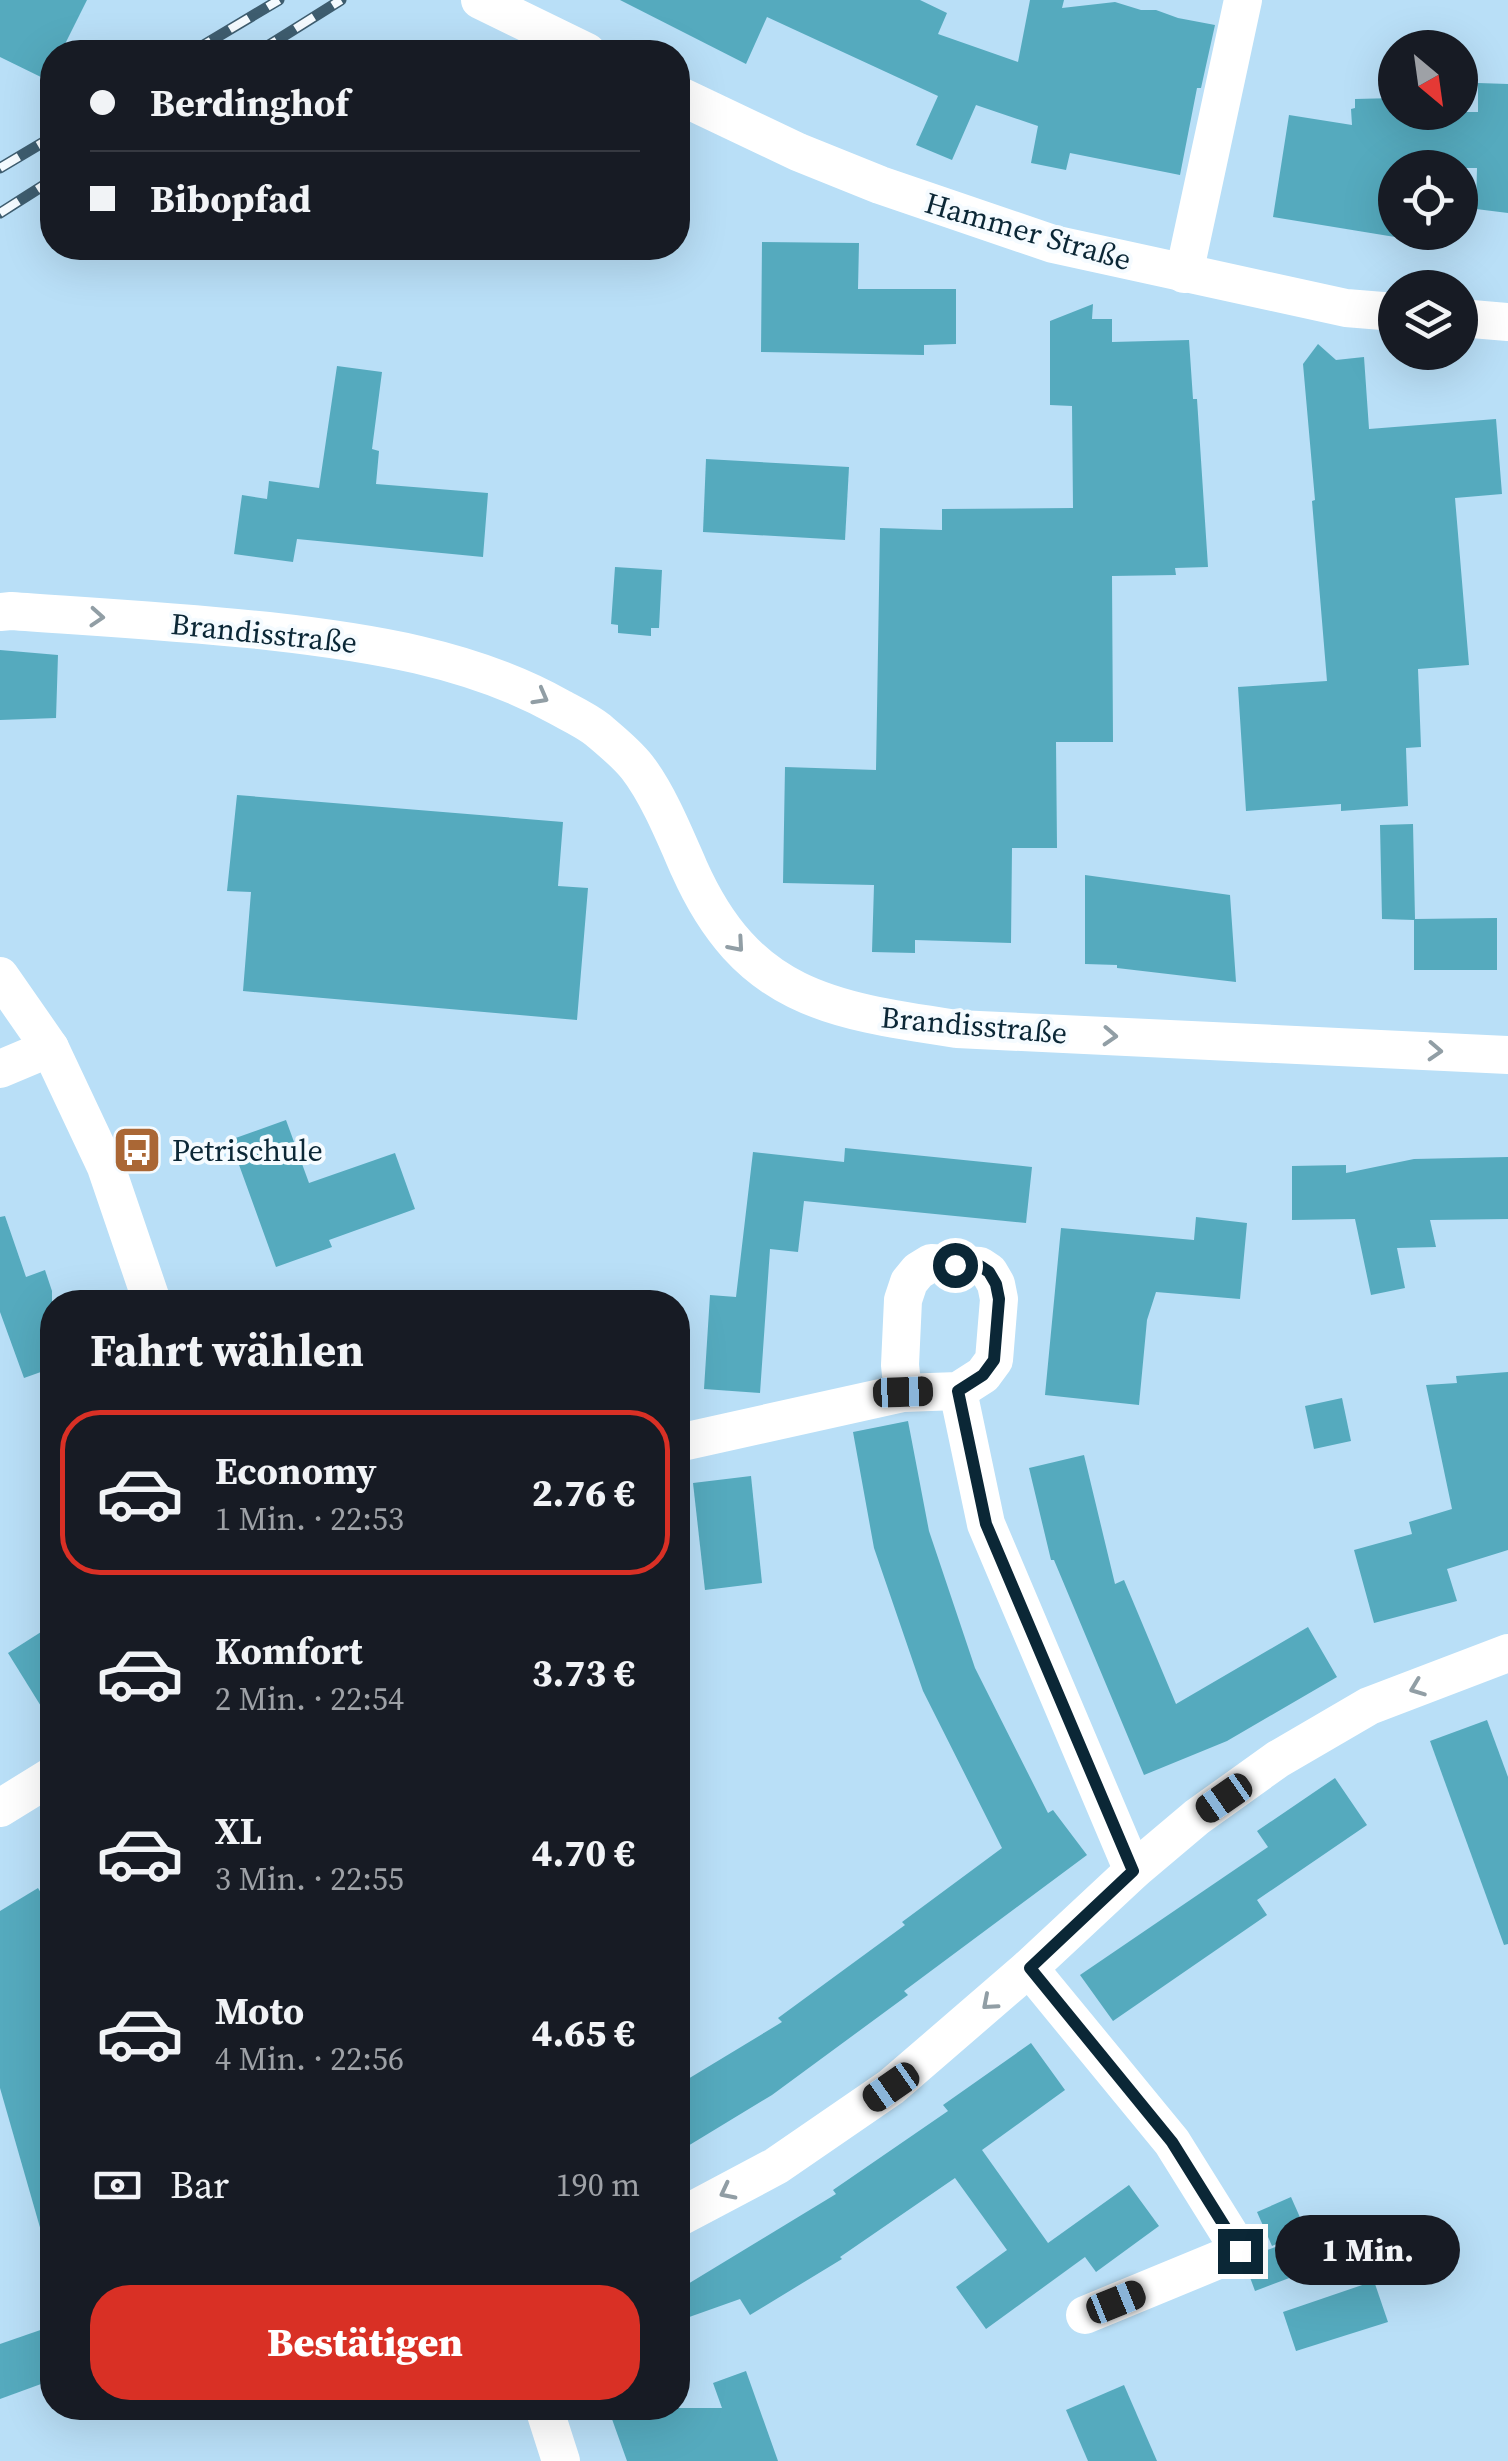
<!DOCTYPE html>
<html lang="de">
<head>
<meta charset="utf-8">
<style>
  :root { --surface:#171b24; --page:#242831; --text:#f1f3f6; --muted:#9ea1a6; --line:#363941; --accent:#d93025 }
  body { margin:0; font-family:"Source Serif 4",serif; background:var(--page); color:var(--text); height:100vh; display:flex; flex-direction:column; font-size:38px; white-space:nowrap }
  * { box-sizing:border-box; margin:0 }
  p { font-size:32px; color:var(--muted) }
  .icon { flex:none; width:55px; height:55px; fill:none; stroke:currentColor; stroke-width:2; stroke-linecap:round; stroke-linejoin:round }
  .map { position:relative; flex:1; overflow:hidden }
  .sheet { position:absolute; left:40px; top:1290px; width:650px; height:1130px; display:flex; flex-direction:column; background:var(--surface); border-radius:40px; box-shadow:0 10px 40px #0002 }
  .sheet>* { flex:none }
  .hud { position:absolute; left:40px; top:40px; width:650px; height:220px; border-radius:40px; box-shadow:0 10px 40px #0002; display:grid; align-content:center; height:220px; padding:0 50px; background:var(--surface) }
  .needle { width:65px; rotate:151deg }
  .buttons { position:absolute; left:1378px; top:30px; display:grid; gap:20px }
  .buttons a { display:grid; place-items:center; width:100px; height:100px; border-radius:50%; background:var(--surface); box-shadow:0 10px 40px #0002; font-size:50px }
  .end { position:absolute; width:45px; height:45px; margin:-22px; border:12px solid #0b2736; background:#fff; box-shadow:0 0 0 5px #fff }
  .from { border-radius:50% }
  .bubble { position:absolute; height:70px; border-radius:35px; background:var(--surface); box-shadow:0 10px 40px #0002; font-size:32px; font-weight:800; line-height:70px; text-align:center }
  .car { position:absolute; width:30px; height:60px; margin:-30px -15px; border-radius:12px; box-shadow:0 0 8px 2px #0007; background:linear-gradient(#222 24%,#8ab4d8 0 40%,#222 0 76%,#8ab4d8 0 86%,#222 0) }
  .hud b { display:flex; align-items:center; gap:35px; height:95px; font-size:38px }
  .hud b+b { border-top:2px solid var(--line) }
  .hud i { width:25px; height:25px; background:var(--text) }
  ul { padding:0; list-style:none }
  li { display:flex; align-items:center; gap:30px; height:165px; margin:0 20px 15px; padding:0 30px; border:5px solid transparent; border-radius:40px }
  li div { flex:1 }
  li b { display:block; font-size:38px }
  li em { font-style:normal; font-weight:800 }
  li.current { border-color:var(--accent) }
  li>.icon { width:90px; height:90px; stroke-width:1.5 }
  h2 { padding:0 50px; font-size:45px; line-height:120px }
  .pay { display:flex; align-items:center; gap:25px; height:110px; padding:0 50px; font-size:38px }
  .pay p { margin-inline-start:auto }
  .cta { display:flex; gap:20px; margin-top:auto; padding:20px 50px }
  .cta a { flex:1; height:115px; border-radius:40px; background:var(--accent); color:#fff; font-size:40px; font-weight:800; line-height:115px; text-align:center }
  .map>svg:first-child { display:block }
</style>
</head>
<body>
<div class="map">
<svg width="1508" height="2461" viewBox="0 0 1508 2461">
  <rect width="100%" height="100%" fill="#b9dff7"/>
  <g fill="#55aabe">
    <path d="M0,0H87L61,52H52V69L47,80L0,57Z"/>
    <path d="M620,0H920L947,13L938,34L1018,62L1030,0H1064L1062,8L1115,2L1141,10H1156L1178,18L1215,25L1201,88H1197L1180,175L1070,153L1066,170L1031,163L1038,126L976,105L952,160L916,145L938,96L767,17L746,64Z"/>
    <path d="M1478,83L1508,84V213L1476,209L1477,168H1395V237L1273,217L1289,115L1352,125L1351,109L1355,108V99L1395,98V112H1478Z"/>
    <path d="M762,242L859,243L858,289H956V344L924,345V355L761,352Z"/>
    <path d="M1093,304L1092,319H1112V342L1189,340L1193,399H1197L1208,567L1175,568L1176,575L1112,576L1113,742H1056L1057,848H1012L1011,943L915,940V953L872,952L874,885L783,883L785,767L876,770L880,528L942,530V509L1073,508L1072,406L1050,405V321Z"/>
    <path d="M1318,344L1336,360L1364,357L1369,429L1496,419L1502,494L1455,498L1469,665L1418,669L1421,747L1406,748L1408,806L1341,811V804L1246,811L1238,687L1327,681L1312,501L1315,500L1303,364Z"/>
    <path d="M337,366L382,372L372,449L379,451L376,484L488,493L483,557L297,539L293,562L234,554L242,495L267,499L269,481L319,488Z"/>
    <path d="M706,459L849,467L845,540L703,532Z"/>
    <path d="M615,567L662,570L659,628H651V636L618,633V625L611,624Z"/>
    <path d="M0,650L58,655L56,718L0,720Z"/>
    <path d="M237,795L563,822L558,886L588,888L577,1020L243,991L251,892L227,891Z"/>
    <path d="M1413,824L1415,919L1497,918V970H1414V920L1382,919L1380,825Z"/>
    <path d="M1085,875L1230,895L1236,982L1117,968V965L1085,964Z"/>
    <path d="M286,1120L309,1183L395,1153L415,1209L329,1240L332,1247L276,1267L230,1140Z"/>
    <path d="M845,1148L1032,1167L1026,1223L804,1201L798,1252L770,1249L760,1393L704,1389L710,1295L736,1297L753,1152L844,1162Z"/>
    <path d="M1508,1157V1219L1430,1220L1436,1247L1397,1248L1405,1288L1371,1295L1355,1219L1292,1220V1166L1346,1165V1173L1414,1159Z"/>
    <path d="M5,1216L26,1277L45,1270L52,1291V1368L24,1378L0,1312V1217Z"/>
    <path d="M1196,1217L1247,1223L1240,1299L1156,1292L1147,1320L1139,1405L1045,1395L1061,1228L1194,1240Z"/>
    <path d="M1508,1372V1550L1447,1569L1457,1601L1374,1623L1354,1550L1412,1534L1409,1522L1452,1509L1426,1385L1457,1383L1456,1376Z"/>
    <path d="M1342,1398L1351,1441L1314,1449L1305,1406Z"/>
    <path d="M908,1421L929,1531L975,1668L1048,1813L1053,1810L1087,1855L904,1991L908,1995L772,2095L678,2152V2085L782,2022L778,2018L905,1925L902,1922L1002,1848L923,1691L874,1548L853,1432Z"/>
    <path d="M1084,1455L1115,1584L1124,1580L1176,1704L1308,1627L1337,1677L1227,1741L1144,1775L1054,1560H1051L1029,1468Z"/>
    <path d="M751,1476L762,1583L705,1590L693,1483Z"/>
    <path d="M52,1625V1724L8,1653Z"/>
    <path d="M1487,1720L1508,1777V1944L1504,1945L1430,1741Z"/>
    <path d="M1335,1778L1367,1825L1257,1900L1267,1915L1113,2021L1080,1975L1268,1847L1257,1831Z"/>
    <path d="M38,1888L52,1911V2237L43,2238L0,2088V1911Z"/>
    <path d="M1031,2043L1065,2090L982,2150L1048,2243L1129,2185L1159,2226L1096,2272L1085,2257L986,2329L956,2287L1007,2250L955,2178L840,2257L842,2259L750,2315L740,2299L678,2321V2290L836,2194L833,2190L948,2111L943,2105Z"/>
    <path d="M1291,2197L1306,2231L1272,2246L1257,2212Z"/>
    <path d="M1289,2242L1300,2274L1255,2291L1248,2272L1258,2264L1262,2252Z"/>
    <path d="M1374,2281L1388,2322L1296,2351L1283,2312Z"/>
    <path d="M52,2326V2380L0,2399V2344Z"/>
    <path d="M746,2371L778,2461H627L608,2408H722L713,2383Z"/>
    <path d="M1124,2385L1157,2461H1088L1066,2410Z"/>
  </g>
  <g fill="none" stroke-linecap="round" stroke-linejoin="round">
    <g stroke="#fff" stroke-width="38">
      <path d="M480,0L587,52"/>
      <path d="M678,95L798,152L880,185L1053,244L1346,308L1395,312"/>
      <path d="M1184,274L1243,0"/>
      <path d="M1460,318L1508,322"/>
      <path d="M0,612L11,611C97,617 183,622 268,631C367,642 472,658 559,707C572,714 587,721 598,730C611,741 627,754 637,767C658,794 675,836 689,868C747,998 829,1010 957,1029L1508,1055"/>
      <path d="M0,976L50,1048L106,1167L152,1302"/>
      <path d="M0,1069L50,1048"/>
      <path d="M958,1391L986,1524L1133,1871"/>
      <path d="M678,1443L903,1393L958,1391L983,1375L994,1360L999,1299L996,1284L989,1272L980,1266L931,1263L918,1271L909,1282L903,1300L900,1365L903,1393"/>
      <path d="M0,1808L52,1776"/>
      <path d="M1029,1968L1172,2142L1240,2251L1085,2315"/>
      <path d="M678,2218L776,2166L891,2087L1029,1968L1133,1871L1197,1817L1278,1759L1369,1706L1508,1653"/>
      <path d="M544,2408L561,2461"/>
    </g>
    <g stroke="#3e5d6f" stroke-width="11">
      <g id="rail">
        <path d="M192,52L279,0"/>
        <path d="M258,52L341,0"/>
        <path d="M0,168L52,137"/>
        <path d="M0,213L52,180"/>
      </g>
    </g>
    <use href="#rail" stroke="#f5fbff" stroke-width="8" stroke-dasharray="22" stroke-linecap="butt"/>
  </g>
  <defs><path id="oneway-chevron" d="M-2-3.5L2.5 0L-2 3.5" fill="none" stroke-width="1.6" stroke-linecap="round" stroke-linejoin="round" transform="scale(2.5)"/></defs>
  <g stroke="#919ea5">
    <use href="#oneway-chevron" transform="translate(97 617) rotate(4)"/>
    <use href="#oneway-chevron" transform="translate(541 697) rotate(29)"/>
    <use href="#oneway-chevron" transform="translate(737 945) rotate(49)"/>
    <use href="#oneway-chevron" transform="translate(1110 1036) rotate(3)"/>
    <use href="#oneway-chevron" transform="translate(1435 1051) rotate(3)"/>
    <use href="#oneway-chevron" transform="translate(1417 1688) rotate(159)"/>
    <use href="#oneway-chevron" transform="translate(989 2003) rotate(139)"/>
    <use href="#oneway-chevron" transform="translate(727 2192) rotate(153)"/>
  </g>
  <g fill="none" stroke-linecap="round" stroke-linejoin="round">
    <path stroke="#0b2736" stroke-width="12" d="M955,1265L980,1266L989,1272L996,1284L999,1299L994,1360L983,1375L958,1391L986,1524L1133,1871L1030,1968L1172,2142L1240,2251"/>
  </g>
  <defs>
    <g id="bus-square" transform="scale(2.5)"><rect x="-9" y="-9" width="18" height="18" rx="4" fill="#aa6735" stroke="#f5fbff"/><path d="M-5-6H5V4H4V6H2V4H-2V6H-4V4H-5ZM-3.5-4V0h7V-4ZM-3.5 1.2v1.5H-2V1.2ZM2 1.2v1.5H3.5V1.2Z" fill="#fff"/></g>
  </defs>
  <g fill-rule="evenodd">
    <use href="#bus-square" x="137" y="1150"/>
  </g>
  <g text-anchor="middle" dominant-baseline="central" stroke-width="8" stroke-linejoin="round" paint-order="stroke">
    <g font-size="30" fill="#0b2736" stroke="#f5fbff">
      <text transform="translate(1028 231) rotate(16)">Hammer Straße</text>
      <text transform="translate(264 633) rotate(6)">Brandisstraße</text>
      <text transform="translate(974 1025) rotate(5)">Brandisstraße</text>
    </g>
    <g font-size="30" fill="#0b2736" stroke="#f5fbff" text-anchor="start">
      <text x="172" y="1150">Petrischule</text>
    </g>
  </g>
</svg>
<div class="buttons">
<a><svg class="needle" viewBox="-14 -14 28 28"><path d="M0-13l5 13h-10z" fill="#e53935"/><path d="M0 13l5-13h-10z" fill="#9ea1a6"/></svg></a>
<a><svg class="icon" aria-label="locate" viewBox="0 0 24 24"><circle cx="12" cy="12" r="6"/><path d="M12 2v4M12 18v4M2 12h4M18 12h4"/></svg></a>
<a><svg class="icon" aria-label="layers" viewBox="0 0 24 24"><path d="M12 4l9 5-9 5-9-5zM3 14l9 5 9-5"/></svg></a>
</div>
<i class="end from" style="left:955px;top:1265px"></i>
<i class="end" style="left:1240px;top:2251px"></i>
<div class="bubble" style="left:1275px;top:2215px;width:185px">1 Min.</div>
<i class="car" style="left:903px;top:1392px;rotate:88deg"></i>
<i class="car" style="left:1224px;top:1798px;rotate:235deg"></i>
<i class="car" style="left:891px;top:2087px;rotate:235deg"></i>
<i class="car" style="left:1116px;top:2302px;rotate:68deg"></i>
<div class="hud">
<b><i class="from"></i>Berdinghof</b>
<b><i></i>Bibopfad</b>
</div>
<section class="sheet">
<h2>Fahrt wählen</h2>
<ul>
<li class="current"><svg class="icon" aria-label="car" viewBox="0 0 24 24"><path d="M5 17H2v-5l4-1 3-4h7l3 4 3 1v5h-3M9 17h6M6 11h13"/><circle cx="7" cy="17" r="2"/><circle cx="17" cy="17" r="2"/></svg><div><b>Economy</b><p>1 Min. · 22:53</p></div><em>2.76 €</em></li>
<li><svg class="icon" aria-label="car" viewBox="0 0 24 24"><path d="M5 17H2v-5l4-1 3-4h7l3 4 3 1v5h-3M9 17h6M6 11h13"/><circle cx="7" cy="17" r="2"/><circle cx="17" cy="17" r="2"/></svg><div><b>Komfort</b><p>2 Min. · 22:54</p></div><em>3.73 €</em></li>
<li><svg class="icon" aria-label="car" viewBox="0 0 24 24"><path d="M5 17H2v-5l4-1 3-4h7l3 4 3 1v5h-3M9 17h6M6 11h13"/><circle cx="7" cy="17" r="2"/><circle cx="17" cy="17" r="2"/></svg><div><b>XL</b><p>3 Min. · 22:55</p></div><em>4.70 €</em></li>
<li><svg class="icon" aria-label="car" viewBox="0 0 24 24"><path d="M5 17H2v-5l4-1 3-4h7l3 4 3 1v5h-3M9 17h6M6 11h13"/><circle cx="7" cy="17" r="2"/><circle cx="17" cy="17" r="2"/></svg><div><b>Moto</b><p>4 Min. · 22:56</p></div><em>4.65 €</em></li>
</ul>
<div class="pay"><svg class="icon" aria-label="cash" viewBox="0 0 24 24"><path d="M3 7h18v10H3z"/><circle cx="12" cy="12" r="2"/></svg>Bar<p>190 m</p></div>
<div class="cta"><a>Bestätigen</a></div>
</section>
</div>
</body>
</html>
